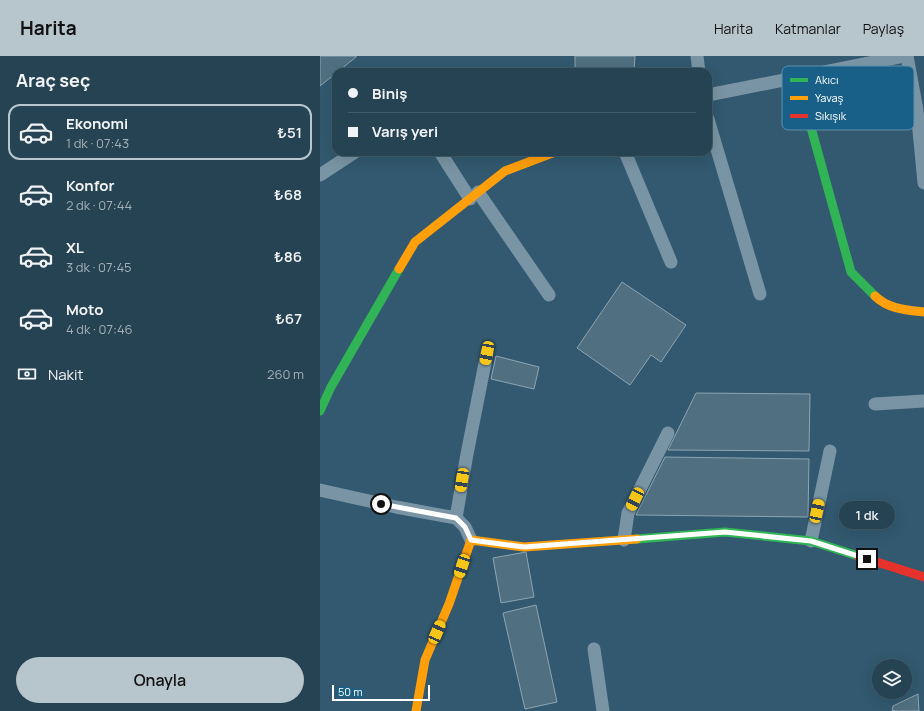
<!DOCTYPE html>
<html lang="tr">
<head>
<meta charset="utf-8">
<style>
  :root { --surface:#264353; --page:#324e5d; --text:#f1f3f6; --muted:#a4b0b8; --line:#425c6a; --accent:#b7c5cd }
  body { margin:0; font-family:Manrope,sans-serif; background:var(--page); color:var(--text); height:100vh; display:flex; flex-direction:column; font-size:15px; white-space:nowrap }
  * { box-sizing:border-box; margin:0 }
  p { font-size:13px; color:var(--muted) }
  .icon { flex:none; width:22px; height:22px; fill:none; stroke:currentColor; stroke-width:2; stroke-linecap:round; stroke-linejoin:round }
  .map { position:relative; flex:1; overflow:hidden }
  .panel { display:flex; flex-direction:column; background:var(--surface); width:320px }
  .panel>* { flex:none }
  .top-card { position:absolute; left:12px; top:12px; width:380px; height:88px; border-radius:12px; box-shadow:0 4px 16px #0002,0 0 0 1px var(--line); display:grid; align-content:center; height:88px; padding:0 16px; background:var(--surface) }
  .fabs { position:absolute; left:552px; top:603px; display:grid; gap:8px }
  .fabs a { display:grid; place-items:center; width:40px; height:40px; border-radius:50%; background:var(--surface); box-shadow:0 4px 16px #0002,0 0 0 1px var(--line); font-size:20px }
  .scale { position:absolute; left:12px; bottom:10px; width:98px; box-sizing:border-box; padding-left:4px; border:2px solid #fff; border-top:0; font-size:11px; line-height:14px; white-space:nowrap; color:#fff; -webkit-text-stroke:3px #196088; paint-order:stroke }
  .end { position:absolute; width:18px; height:18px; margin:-9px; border:5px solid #fff; background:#111; box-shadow:0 0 0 2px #111 }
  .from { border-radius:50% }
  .bubble { position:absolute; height:28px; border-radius:14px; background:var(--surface); box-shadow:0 4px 16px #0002,0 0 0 1px var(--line); font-size:13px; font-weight:600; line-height:28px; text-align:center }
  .car { position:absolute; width:12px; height:24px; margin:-12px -6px; border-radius:5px; box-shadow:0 0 3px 1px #0007; background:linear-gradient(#f5c518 24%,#345 0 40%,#f5c518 0 76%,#345 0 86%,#f5c518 0) }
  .top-card b { display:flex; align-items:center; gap:14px; height:38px; font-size:15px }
  .top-card b+b { border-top:1px solid var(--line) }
  .top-card i { width:10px; height:10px; background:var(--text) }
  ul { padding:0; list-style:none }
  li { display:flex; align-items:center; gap:12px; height:56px; margin:0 8px 6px; padding:0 8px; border:2px solid transparent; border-radius:12px }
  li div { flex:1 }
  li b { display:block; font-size:15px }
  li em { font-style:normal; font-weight:600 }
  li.active { border-color:var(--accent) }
  li>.icon { width:36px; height:36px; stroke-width:1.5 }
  h2 { padding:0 16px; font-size:18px; line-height:48px }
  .pay { display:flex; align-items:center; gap:10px; height:44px; padding:0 16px; font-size:15px }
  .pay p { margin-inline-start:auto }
  .primary-button { display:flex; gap:8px; margin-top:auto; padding:8px 16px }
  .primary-button a { flex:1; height:46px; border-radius:24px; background:var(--accent); color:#111; font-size:16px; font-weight:600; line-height:46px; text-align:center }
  header { display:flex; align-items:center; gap:24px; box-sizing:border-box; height:56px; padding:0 20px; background:var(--accent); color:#111 }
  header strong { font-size:19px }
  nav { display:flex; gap:22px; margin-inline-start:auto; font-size:14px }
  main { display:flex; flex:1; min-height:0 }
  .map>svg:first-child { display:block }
</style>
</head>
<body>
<header>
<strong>Harita</strong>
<nav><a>Harita</a><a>Katmanlar</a><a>Paylaş</a></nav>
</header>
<main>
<section class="panel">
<h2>Araç seç</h2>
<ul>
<li class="active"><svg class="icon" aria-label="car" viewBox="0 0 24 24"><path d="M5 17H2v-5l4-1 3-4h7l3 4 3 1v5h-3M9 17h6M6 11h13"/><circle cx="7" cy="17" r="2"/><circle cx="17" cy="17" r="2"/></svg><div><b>Ekonomi</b><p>1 dk · 07:43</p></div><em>₺51</em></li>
<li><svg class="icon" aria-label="car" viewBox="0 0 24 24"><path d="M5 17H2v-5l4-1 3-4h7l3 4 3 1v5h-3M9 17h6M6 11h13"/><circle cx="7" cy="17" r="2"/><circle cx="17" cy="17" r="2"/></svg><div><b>Konfor</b><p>2 dk · 07:44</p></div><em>₺68</em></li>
<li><svg class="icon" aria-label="car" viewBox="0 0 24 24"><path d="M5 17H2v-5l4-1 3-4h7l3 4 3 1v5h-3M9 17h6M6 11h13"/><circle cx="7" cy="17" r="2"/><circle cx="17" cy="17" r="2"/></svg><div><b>XL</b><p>3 dk · 07:45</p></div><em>₺86</em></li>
<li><svg class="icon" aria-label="car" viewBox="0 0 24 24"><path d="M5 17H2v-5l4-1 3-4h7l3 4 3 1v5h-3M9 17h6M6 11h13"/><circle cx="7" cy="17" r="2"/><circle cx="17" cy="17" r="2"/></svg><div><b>Moto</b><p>4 dk · 07:46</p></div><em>₺67</em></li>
</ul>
<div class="pay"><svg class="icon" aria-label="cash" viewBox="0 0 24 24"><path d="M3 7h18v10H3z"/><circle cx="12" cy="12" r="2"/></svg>Nakit<p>260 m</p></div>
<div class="primary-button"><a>Onayla</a></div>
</section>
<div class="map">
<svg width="604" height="655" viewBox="0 0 604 655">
  <rect width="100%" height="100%" fill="#32596f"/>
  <g fill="#507081" stroke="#8da5b2">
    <path d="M0,0H36V1L0,30Z"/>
    <path d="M255,0H315L314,16H255Z"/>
    <path d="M302,226L366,269L341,306L331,299L310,329L257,292Z"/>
    <path d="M176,300L219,311L214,333L171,323Z"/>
    <path d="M376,337L490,338L489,395L348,394Z"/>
    <path d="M345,401L489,403L488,461L316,459Z"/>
    <path d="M206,496L214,541L181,547L173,502Z"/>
    <path d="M216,549L237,646L205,653L183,557Z"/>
    <path d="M598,638L599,655H572L573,650Z"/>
  </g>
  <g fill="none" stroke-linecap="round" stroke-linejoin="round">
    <g stroke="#7994a4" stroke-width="13">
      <path d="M377,0L379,16"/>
      <path d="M587,0L597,54L604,127"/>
      <path d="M388,39L584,0"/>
      <path d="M388,63L440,238"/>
      <path d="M120,96L150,143"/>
      <path d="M305,96L351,206"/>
      <path d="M0,119L35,96"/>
      <path d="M158,136L229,239"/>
      <path d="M555,348L604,345"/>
      <path d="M0,434L76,451L136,462L145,471L151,484"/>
      <path d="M136,462L147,398L167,297"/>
      <path d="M304,484L308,457L348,377"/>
      <path d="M491,485L510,395"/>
      <path d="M274,593L283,655"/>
    </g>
    <g stroke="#30b455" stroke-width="9">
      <path d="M477,21L531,216L555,240"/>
      <path d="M0,355L11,331L79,213"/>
      <path d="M317,483L405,476L491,485L538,500"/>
    </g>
    <g stroke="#ff9f0a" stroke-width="9">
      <path d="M79,213L95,186L185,115L235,96"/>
      <path d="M555,240C568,253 586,254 604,256"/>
      <path d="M96,655L105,604L129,548L151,484L204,491L317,483"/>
    </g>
    <path stroke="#e5322d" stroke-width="9" d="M538,500L604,521"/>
  </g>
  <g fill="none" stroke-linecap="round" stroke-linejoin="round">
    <path stroke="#fff" stroke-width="5" d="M61,448L136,462L145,471L151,484L204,491L405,476L491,485L547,503"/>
  </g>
  <rect x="462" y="10" width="132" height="64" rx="6" fill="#196088" stroke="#5e90ac" stroke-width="1"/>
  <rect x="470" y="22" width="18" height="4" fill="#30b455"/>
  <rect x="470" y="40" width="18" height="4" fill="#ff9f0a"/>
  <rect x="470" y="58" width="18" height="4" fill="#e5322d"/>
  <g font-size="11" fill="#fff">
    <text x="495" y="28">Akıcı</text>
    <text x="495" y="46">Yavaş</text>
    <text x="495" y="64">Sıkışık</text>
  </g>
</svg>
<div class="fabs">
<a><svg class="icon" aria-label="layers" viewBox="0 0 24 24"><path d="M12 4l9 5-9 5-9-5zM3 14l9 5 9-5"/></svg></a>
</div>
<div class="scale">50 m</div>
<i class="end from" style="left:61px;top:448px"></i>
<i class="end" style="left:547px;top:503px"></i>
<div class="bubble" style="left:519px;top:445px;width:56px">1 dk</div>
<i class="car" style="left:167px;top:297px;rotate:191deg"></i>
<i class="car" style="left:142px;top:424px;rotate:189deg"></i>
<i class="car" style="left:315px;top:443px;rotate:206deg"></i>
<i class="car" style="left:497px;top:455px;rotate:12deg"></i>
<i class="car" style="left:142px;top:510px;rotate:198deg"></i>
<i class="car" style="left:117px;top:576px;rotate:23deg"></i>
<div class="top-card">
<b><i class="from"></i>Biniş</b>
<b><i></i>Varış yeri</b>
</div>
</div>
</main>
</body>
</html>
